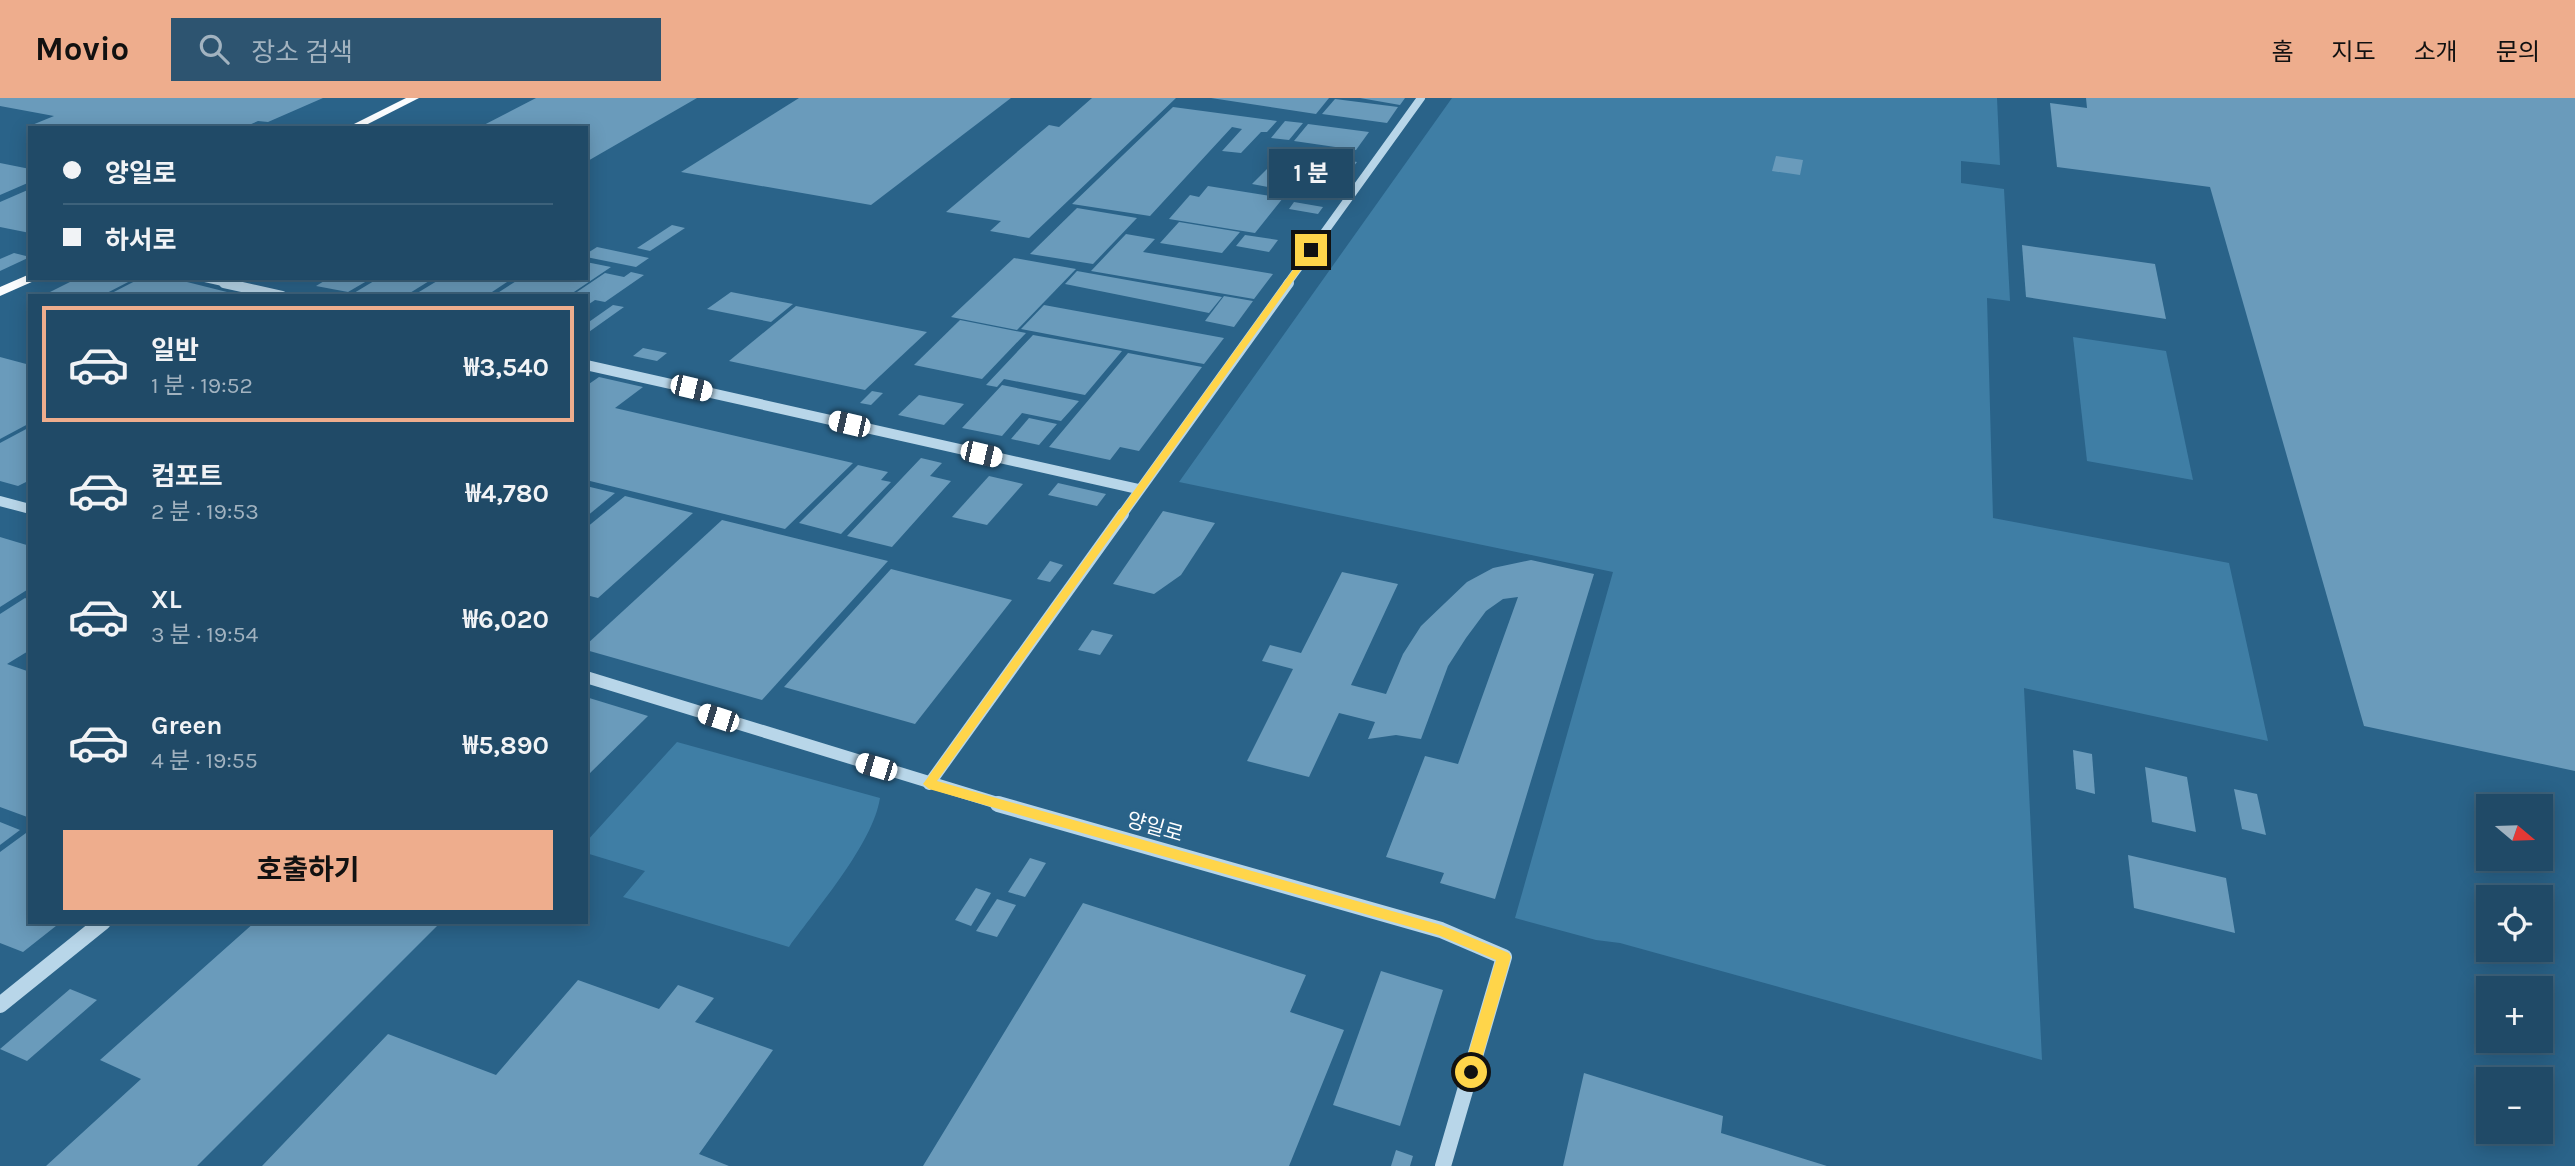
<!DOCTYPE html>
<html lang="ko">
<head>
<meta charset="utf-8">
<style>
  :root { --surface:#204a67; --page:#2d5470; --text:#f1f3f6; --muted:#a2b3c0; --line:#3d627b; --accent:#eead8d }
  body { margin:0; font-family:Karla,"Noto Sans KR",sans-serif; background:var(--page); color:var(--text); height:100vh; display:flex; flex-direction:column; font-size:26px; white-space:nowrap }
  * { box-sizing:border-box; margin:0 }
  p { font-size:23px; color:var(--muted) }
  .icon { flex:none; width:38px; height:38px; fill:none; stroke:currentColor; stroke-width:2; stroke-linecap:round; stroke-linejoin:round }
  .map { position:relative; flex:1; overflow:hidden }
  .drawer { position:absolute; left:28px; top:196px; width:560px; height:630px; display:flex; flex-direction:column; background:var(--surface); border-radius:0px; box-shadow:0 4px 18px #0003,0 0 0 2px var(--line) }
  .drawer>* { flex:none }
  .hud { position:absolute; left:28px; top:28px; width:560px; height:154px; border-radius:0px; box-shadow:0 4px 18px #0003,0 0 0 2px var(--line); display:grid; align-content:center; height:154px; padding:0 35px; background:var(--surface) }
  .needle { width:46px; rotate:109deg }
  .buttons { position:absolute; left:2476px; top:696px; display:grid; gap:14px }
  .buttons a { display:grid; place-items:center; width:77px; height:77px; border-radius:0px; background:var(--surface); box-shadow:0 4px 18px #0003,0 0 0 2px var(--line); font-size:35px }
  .end { position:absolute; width:32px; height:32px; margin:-16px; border:9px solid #ffd54a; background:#111; box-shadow:0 0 0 4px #111 }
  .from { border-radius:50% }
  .bubble { position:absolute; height:49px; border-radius:0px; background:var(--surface); box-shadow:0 4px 18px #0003,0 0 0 2px var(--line); font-size:23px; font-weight:700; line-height:49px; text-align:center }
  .car { position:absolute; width:21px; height:42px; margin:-21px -10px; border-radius:9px; box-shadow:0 0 5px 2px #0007; background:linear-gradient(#fff 24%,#345 0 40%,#fff 0 76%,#345 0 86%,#fff 0) }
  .hud b { display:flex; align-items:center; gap:24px; height:66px; font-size:26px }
  .hud b+b { border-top:2px solid var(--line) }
  .hud i { width:18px; height:18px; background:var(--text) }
  ul { padding:12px 0 0; list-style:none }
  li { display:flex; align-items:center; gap:21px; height:116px; margin:0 14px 10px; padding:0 21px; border:4px solid transparent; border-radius:0px }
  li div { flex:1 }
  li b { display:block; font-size:26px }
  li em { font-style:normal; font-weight:700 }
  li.current { border-color:var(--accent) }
  li>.icon { width:63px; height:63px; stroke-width:1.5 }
  .action { display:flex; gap:14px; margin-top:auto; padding:14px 35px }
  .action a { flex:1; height:80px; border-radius:0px; background:var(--accent); color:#111; font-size:28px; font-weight:700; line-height:80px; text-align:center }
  header { display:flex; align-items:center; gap:42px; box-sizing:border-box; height:98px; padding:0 35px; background:var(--accent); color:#111 }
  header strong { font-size:33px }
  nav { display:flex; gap:38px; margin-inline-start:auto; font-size:24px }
  .search { width:490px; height:63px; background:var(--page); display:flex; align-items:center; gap:18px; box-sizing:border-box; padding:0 24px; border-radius:0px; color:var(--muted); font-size:26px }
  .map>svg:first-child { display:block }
</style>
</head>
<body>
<header>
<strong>Movio</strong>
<div class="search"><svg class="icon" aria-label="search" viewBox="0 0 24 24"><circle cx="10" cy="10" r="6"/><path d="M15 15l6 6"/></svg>장소 검색</div>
<nav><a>홈</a><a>지도</a><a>소개</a><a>문의</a></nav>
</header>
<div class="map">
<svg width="2575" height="1068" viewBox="0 0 2575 1068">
  <rect width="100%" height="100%" fill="#2a6389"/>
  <g fill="#3f7ea5">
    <path d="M1452,0H1997L2000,67L1961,63V85L2004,91L2010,203L1987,200L1993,420L2229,465L2268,643L2024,590L2042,962L1620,845L1596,842L1515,820L1613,474L1179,384Z"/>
    <path d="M2073,239L2166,253L2193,382L2087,363Z"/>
    <path d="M677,644L880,700C873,746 816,811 789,849L623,799L645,773L586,755V744Z"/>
  </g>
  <g fill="#6a9bbb">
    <path d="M0,0H323L268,24L258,23L242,30H47L32,27L54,18L0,8Z"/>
    <path d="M536,0H697L586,64V30H478Z"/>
    <path d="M799,0H1011L871,107L681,74Z"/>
    <path d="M1092,0H1176L1029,140L990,133L1001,123L946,114L1049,27L1059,29Z"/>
    <path d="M1211,0H1329L1316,16Z"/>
    <path d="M1360,0H1405L1400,7Z"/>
    <path d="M2086,0H2575V673L2364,628L2210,89L2057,69L2050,5L2087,10Z"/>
    <path d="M1335,1L1398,9L1387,25L1322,16Z"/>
    <path d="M1173,9L1277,23L1267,34H1261L1241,55L1222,53L1242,31L1232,29L1150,118L1072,106Z"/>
    <path d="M1285,23L1303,25L1289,42L1271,40Z"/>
    <path d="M1308,26L1369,34L1356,52L1294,43Z"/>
    <path d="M1776,58L1803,62L1800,77L1772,73Z"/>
    <path d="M1345,62L1357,64L1346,78L1334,77Z"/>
    <path d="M0,65L30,71V84L0,97Z"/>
    <path d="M1272,66L1304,72L1284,92L1252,86Z"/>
    <path d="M1322,78L1343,83L1335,92L1313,88Z"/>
    <path d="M1208,88L1283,100L1255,135L1169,121L1190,97L1199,99Z"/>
    <path d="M30,91V135L0,129V104Z"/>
    <path d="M1294,104L1323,109L1318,116L1289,111Z"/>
    <path d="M1077,110L1137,120L1093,166L1030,156Z"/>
    <path d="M1179,124L1240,134L1222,155L1160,145Z"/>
    <path d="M672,127L685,130L650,153L637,150Z"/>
    <path d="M1126,136L1155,141L1143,154L1273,176L1254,201L1091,173Z"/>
    <path d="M1245,137L1278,142L1269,154L1236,148Z"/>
    <path d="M2022,147L2155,166L2166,221L2026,199Z"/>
    <path d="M597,149L649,160L636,169L586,159V156Z"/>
    <path d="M14,155L30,159L0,173V161Z"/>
    <path d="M1014,160L1076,171L1017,232L951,219Z"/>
    <path d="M586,164L611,169L568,198H493L521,180H586Z"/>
    <path d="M1077,173L1222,199L1209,215L1065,186Z"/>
    <path d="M631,174L644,177L605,204L595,202L586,208V198H571L605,175L624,179Z"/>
    <path d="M78,180H136L101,198H42Z"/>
    <path d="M141,180H171L243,198H106Z"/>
    <path d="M329,180H372L348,194L316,188Z"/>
    <path d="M379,180H434L405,198H368L354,195Z"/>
    <path d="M442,180H513L486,198L414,197Z"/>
    <path d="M731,194L793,206L771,224L707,211Z"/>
    <path d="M1224,198L1253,203L1234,229L1205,223Z"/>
    <path d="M613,207L624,209L586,236V226Z"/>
    <path d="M1044,207L1224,240L1204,266L1021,231Z"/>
    <path d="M796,208L927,234L865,292L729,263Z"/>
    <path d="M960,222L1026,235L982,281L914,267Z"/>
    <path d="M1033,237L1122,253L1085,297L1004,281L997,289L986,287Z"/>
    <path d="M643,250L667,255L657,263L633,258Z"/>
    <path d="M1128,255L1202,269L1139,353L1120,349L1110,362L1049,349Z"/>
    <path d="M0,259L30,267V325L0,341Z"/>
    <path d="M599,279L643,289L615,310L853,365L785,431L586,382V288Z"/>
    <path d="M1002,287L1079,303L1061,323L1022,315L1002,338L962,330Z"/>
    <path d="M872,293L883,295L871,307L860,305Z"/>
    <path d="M919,297L964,306L944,327L898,317Z"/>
    <path d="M1029,320L1057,326L1039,347L1011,341Z"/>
    <path d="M30,329V382L18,388L0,383V345Z"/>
    <path d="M921,360L942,365L930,378L951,383L892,449L847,438Z"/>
    <path d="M858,367L888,374L881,382L891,384L841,436L799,425Z"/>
    <path d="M989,378L1023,386L987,427L952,419Z"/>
    <path d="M1058,385L1106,396L1097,408L1048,397Z"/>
    <path d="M586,388L615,395L586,419Z"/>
    <path d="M625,398L693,415L598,500L586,497V430Z"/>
    <path d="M1163,413L1215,425L1181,477L1154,496L1113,486Z"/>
    <path d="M722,422L888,463L762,602L586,552V547Z"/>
    <path d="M0,439L30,448V490L0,509Z"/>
    <path d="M1531,462L1594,476L1495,801L1440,785L1444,775L1386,759L1425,658L1458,666L1518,499L1503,501L1486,513L1466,540L1448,568L1421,641L1396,637L1368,641L1375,624L1339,615L1309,679L1247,663L1293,571L1262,563L1270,547L1301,555L1342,474L1398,486L1351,587L1386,596L1403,556L1421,528L1445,505L1467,484L1493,470Z"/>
    <path d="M1050,463L1063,467L1050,484L1037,481Z"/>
    <path d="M891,471L1012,502L915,626L784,589Z"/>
    <path d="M25,500L30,502V552L7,566L30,574V720L0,709V516Z"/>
    <path d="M1092,532L1113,537L1100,557L1078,552Z"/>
    <path d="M586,599L648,618L586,679Z"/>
    <path d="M2073,652L2092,656L2095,696L2076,691Z"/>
    <path d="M2145,669L2187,679L2196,734L2152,724Z"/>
    <path d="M2234,691L2257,696L2266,737L2242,731Z"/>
    <path d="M0,724L20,732L0,747Z"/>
    <path d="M26,735L30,736V824H61L23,854L0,845V754Z"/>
    <path d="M2128,757L2226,780L2235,835L2134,810Z"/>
    <path d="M1030,760L1046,765L1025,799L1008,794Z"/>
    <path d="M976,790L991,795L971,828L955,822Z"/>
    <path d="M997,801L1016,807L997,839L976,833Z"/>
    <path d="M1083,805L1306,877L1290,914L1344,932L1289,1068H923Z"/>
    <path d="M255,824H441L197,1068H46L141,981L100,962Z"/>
    <path d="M1381,873L1443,892L1400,1028L1333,1007Z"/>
    <path d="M578,882L659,911L678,887L714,900L695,924L773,952L699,1056L729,1068H262L388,936L496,977Z"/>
    <path d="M70,891L97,902L27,963L0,951Z"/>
    <path d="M1584,975L1723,1018L1721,1035L1827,1068H1563Z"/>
    <path d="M1396,1052L1413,1058L1410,1068H1391Z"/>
  </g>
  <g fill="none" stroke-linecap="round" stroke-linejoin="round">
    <g stroke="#b8d6e9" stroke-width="8">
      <path d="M205,180L232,186"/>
      <path d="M1287,186L1421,0"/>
    </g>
    <g stroke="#b8d6e9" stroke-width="10">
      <path d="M224,185L282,198"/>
      <path d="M586,267L1138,391"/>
      <path d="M0,403L30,411"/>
      <path d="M1121,418L1289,185"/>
    </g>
    <g stroke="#b8d6e9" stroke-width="12">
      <path d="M586,579L1004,707"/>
      <path d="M929,686L1123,416"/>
    </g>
    <g stroke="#b8d6e9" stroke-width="16">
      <path d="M998,706L1441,832L1504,859L1443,1068"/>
      <path d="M0,907L103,824"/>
    </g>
    <g fill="#fafcfe" fill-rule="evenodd">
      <path d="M406,0H419L360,30H346Z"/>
      <path d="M30,176V180H36L34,183L0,198V189Z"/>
    </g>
  </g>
  <path fill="#ffd54a" d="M1308,151L1315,152L937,683L1441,827L1509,855L1511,859L1478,974L1476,979L1471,981L1465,979L1463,974L1496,862L1438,837L929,691L923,686Z"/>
  <g text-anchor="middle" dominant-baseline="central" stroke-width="7" stroke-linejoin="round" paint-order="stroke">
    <g font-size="21" fill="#fff" stroke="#2a6389">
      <text transform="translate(1155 729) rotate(16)">양일로</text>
    </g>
  </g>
</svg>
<div class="buttons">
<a><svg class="needle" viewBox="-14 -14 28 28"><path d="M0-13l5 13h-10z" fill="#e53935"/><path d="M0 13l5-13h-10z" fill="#a2b3c0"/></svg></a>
<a><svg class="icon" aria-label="locate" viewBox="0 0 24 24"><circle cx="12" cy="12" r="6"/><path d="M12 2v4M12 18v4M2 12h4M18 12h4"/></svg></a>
<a>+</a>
<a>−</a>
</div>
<i class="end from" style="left:1471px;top:974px"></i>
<i class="end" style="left:1311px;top:152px"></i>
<div class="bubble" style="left:1269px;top:51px;width:84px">1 분</div>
<i class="car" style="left:691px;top:290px;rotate:103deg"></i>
<i class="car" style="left:849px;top:326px;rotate:283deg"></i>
<i class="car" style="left:981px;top:356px;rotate:103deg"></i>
<i class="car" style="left:718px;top:620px;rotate:288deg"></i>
<i class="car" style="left:876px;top:669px;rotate:287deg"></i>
<div class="hud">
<b><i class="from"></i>양일로</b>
<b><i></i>하서로</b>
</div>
<section class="drawer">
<ul>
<li class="current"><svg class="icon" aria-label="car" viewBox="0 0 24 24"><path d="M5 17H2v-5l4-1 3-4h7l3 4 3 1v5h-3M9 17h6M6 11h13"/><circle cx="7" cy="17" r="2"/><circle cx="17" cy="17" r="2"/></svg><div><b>일반</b><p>1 분 · 19:52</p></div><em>₩3,540</em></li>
<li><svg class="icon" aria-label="car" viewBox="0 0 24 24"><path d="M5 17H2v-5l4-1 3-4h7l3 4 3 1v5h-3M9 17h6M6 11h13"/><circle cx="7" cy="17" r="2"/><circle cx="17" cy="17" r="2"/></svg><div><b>컴포트</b><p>2 분 · 19:53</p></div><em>₩4,780</em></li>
<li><svg class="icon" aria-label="car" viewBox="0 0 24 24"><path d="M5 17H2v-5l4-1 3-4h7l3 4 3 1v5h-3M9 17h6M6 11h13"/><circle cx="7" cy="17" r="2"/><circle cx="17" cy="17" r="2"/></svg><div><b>XL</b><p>3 분 · 19:54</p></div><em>₩6,020</em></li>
<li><svg class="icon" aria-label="car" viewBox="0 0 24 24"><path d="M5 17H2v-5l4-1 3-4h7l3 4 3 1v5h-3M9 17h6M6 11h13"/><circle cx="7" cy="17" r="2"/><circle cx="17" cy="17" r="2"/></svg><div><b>Green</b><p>4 분 · 19:55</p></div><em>₩5,890</em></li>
</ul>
<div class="action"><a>호출하기</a></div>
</section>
</div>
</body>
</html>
